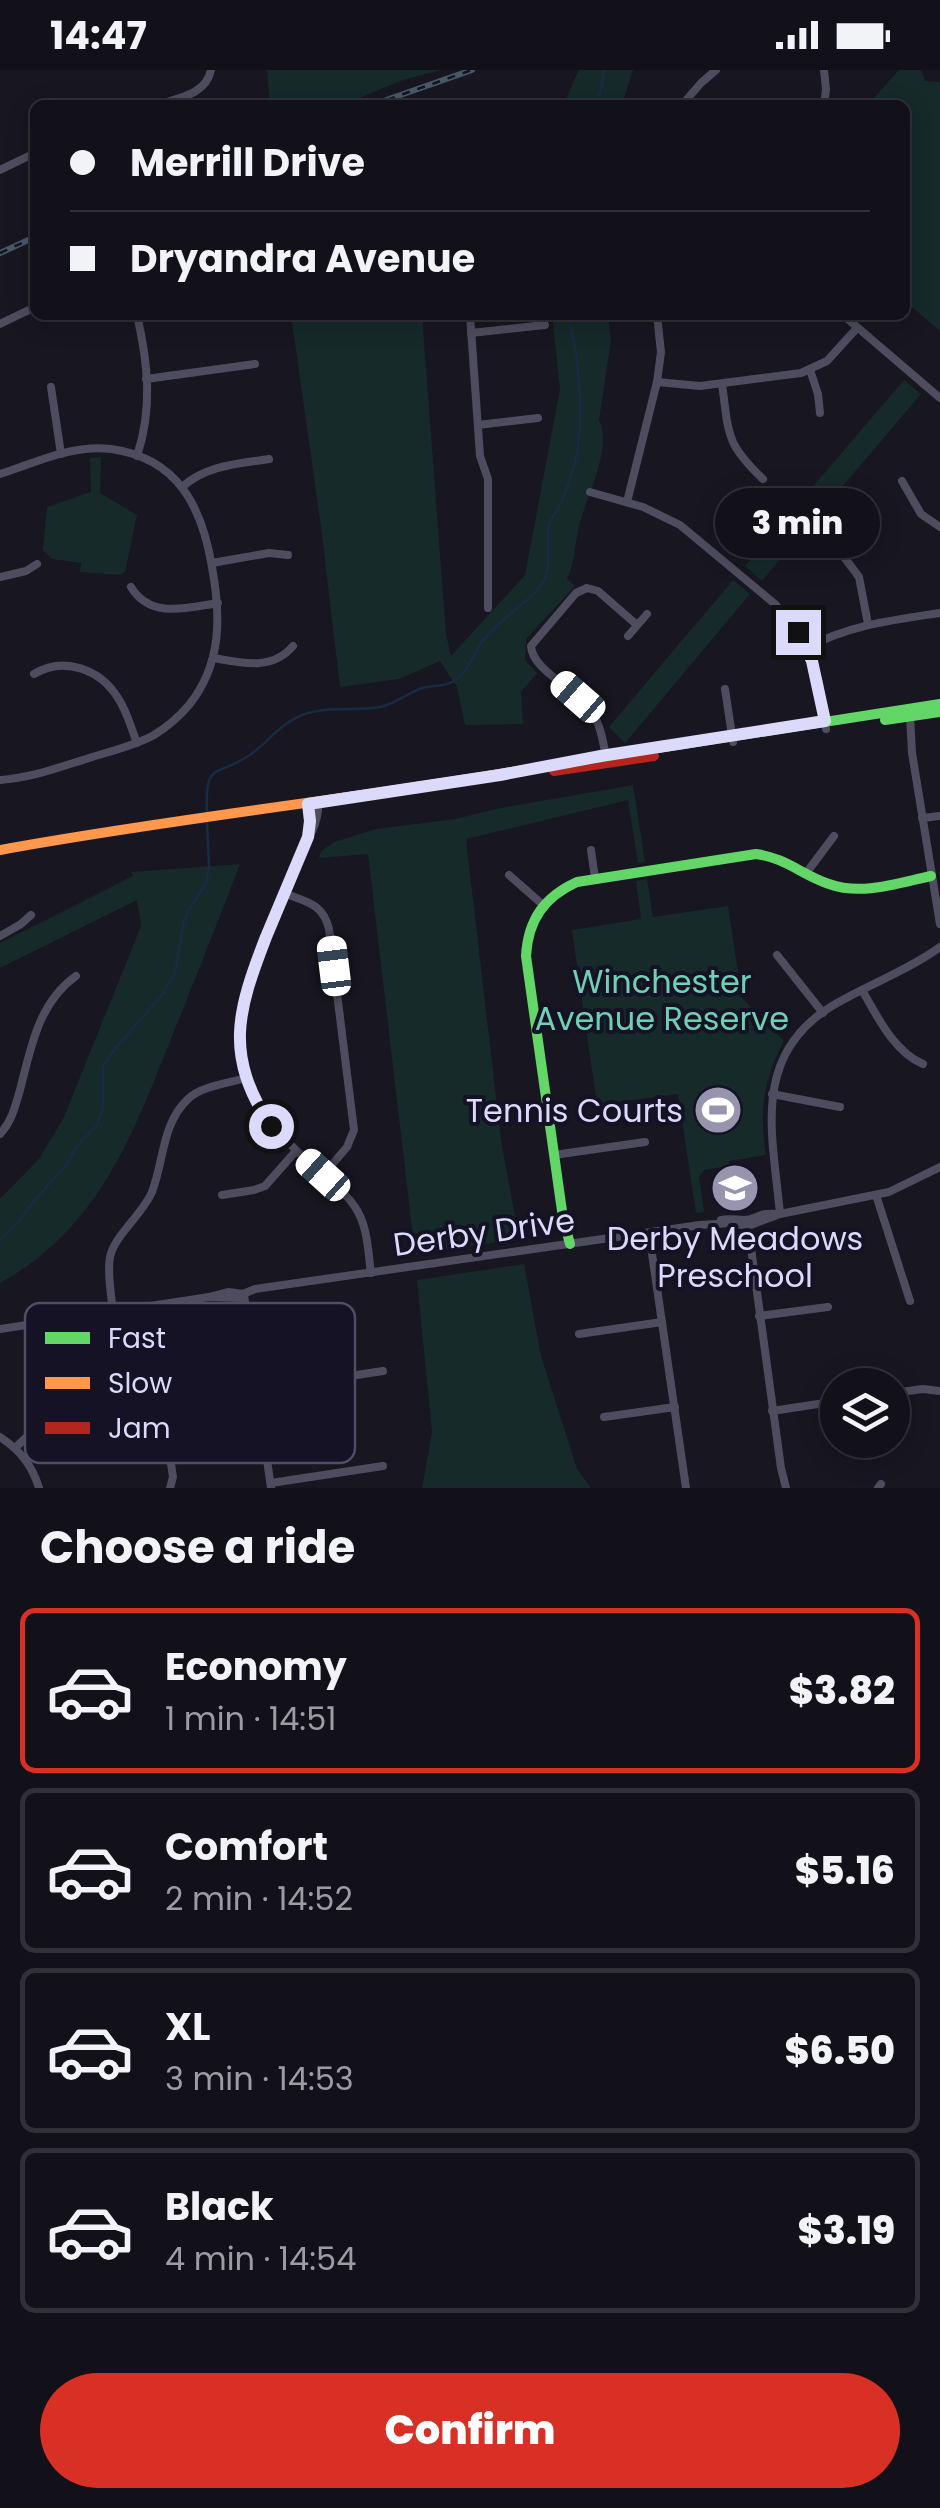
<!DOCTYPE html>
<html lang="en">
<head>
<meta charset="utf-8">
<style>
  :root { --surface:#121018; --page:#1b1921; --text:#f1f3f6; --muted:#9c9da2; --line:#313037; --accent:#d93025 }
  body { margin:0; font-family:Poppins,sans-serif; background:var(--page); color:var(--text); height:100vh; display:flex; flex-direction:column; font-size:38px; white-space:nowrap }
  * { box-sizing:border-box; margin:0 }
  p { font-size:32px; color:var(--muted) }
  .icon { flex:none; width:55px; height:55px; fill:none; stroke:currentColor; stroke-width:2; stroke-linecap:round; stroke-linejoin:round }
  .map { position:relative; height:1418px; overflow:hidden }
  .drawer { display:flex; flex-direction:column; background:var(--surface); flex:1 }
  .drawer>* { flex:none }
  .banner { position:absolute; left:30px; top:30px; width:880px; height:220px; border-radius:15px; box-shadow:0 5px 25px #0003,0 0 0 2px var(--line); display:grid; align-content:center; height:220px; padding:0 40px; background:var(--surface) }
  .fabs { position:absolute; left:820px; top:1298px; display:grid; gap:20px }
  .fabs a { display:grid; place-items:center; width:90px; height:90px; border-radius:50%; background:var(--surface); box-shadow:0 5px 25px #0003,0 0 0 2px var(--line); font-size:50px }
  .end { position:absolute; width:45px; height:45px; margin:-22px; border:12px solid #dcdafa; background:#111; box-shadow:0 0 0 5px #111 }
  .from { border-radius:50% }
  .bubble { position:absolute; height:70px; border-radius:35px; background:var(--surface); box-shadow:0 5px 25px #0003,0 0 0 2px var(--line); font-size:32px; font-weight:800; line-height:70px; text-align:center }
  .car { position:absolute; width:30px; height:60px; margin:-30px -15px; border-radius:12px; box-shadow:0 0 8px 2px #0007; background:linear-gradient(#fff 24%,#345 0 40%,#fff 0 76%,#345 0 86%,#fff 0) }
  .banner b { display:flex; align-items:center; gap:35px; height:95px; font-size:38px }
  .banner b+b { border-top:2px solid var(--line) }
  .banner i { width:25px; height:25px; background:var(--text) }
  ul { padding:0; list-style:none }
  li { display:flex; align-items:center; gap:30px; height:165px; margin:0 20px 15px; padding:0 20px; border:5px solid var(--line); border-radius:15px }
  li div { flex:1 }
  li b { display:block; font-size:38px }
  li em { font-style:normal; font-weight:800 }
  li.current { border-color:var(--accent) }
  li>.icon { width:90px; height:90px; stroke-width:1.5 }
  h2 { padding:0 40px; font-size:45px; line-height:120px }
  .primary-button { display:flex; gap:20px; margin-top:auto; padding:20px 40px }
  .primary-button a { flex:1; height:115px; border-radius:60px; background:var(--accent); color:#fff; font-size:40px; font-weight:800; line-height:115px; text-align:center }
  .status { display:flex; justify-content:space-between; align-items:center; height:70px; padding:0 50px; background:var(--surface); direction:ltr }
  .status svg { height:28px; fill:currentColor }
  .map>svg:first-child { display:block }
</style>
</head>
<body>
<div class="status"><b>14:47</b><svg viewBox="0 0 49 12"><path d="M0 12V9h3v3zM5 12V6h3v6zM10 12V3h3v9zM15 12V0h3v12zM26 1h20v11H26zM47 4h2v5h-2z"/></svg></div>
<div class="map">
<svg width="940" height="1418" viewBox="0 0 940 1418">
  <rect width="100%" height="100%" fill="#181620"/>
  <g fill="#162a2a">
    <path d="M267,0H441L403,10L342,35H270Z"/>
    <path d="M579,0H633L622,35H563Z"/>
    <path d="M899,0H921L925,11L940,12V261L905,231V35H873L872,30Z"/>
    <path d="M291,245H422L446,564L451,586L525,505L560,319L552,245H608L611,270L599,350C613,378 586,427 579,456C575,473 575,493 567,509L575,516L526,569L525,590L537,603L521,622L523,654L465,655L457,617L440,591L399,609L340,617L321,457Z"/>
    <path d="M904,310L921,324L762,511L745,496Z"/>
    <path d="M101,387L100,423L137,445L125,502L119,505L80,502L81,493L52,489L43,480L47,437L91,422L90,388Z"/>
    <path d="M733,510L750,524L625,673L609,657Z"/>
    <path d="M633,715L645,792L638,793L628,730L466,769L501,1070L519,1169L415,1184L368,784L319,788L321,781L334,772L376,759L455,749L501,738Z"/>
    <path d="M240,794C219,849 197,904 175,959C134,1060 102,1157 0,1213V1129L39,1089L64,1047L141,856L137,830L0,898V873L133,806L131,802Z"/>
    <path d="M647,809L653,847L728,836L742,928L784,971C763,1009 759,1043 766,1085L729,1091V1096L704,1100L699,1107L704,1142L696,1143L678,1024L597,1035L572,860L641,849L636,811Z"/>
    <path d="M524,1194L541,1286L577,1399L591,1418H422L432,1362L417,1210Z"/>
  </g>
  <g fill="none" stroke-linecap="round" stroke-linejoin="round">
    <g stroke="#172b44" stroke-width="2.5">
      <path d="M595,35L600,24L604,0"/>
      <path d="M207,743C205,690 214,709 250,685C268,672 283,651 305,644C327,637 351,640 373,638C391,637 406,624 422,618C432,615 443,617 452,612C468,605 473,583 483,570C499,550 523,536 539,518C556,499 543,474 550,452C551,449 556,441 558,439C565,425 570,411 574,396C585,357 580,283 567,245"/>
      <path d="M0,1170L19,1151L34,1131L68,1093L75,1078L97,1055L103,1040V996L114,980L161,926L175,903L184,851L189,840L206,813L209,797L207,751"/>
    </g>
    <g stroke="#4d4d5f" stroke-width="8">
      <path d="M157,35C178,28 206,25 211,0"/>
      <path d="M682,35L701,13L716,0"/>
      <path d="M824,35L826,19L824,0"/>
      <path d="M0,100L35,83"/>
      <path d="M137,245C148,293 153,338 137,386"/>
      <path d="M470,245L480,386L488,409V538"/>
      <path d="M843,245L940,328"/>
      <path d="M0,254L35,237"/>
      <path d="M471,263L545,255"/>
      <path d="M810,300L818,324L820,343"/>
      <path d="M146,309L255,294"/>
      <path d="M657,312L700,316L801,303L827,291L857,258"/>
      <path d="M722,314C729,364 725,373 763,409"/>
      <path d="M51,317L61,384"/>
      <path d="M478,355L538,348"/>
      <path d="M0,404C35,393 73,374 111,379C178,388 202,437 212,497C221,546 222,594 189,635C179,647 167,657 154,665C134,676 111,681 89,688C60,697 31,708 0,710"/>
      <path d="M902,411L921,444L940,457"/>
      <path d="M182,417C207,395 237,394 269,389"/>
      <path d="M590,422L643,437L680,455L775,534L798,562L812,591L819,613L826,659"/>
      <path d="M627,432L657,312L661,282L657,245"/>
      <path d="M841,483L859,507L868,554"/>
      <path d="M212,493L269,483L288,485"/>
      <path d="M0,507L26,501L37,494"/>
      <path d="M131,517C150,549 187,538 218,533"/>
      <path d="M628,566L647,544"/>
      <path d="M807,578C849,555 893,550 940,543"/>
      <path d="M214,588C242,593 272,601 293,576"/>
      <path d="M34,604C64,586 100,599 118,628C127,641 131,658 137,673"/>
      <path d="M725,619L733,672"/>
      <path d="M910,646L912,683L940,854"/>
      <path d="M606,687C603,671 600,653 591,640C576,619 532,600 531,576L576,523L587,518L598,521L637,555"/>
      <path d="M318,732C320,752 307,770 299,788C277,838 235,922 239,975C244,1033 282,1069 323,1105C334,1115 347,1124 355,1137C368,1156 368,1182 371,1203"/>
      <path d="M308,733V762"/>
      <path d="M922,748L940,746"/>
      <path d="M591,780L595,808"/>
      <path d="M807,802L834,766"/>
      <path d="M509,805L542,834"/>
      <path d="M284,823C306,832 323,833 329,859L354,1060L347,1077L323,1105"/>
      <path d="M0,866L21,854L31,845"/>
      <path d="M777,885L823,943"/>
      <path d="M862,920C877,946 894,982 923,994"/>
      <path d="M772,1024L840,1037"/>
      <path d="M0,1064C12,1051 15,1037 20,1020C31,978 38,933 76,906"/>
      <path d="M554,1085L645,1072"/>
      <path d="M222,1125L254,1120L265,1116L296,1081"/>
      <path d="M876,1125L910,1231"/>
      <path d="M780,1144C773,1066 750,986 832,936C867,915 907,901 940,877"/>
      <path d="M721,1150C730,1148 736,1150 745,1150C757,1149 760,1142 776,1144"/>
      <path d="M745,1150L748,1156L781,1398L786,1418"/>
      <path d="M649,1163L686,1418"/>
      <path d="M244,1225L271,1418"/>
      <path d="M209,1227L228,1222L243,1224L255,1219L700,1155L731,1153L748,1156L780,1144L889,1122L940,1097"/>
      <path d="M113,1241C111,1224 107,1203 110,1187C114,1166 142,1145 152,1122C164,1091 162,1053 188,1029C201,1016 229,1013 246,1008"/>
      <path d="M759,1246L828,1237"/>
      <path d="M0,1259L209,1227L243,1228"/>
      <path d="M579,1264L662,1252"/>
      <path d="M257,1320L383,1301"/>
      <path d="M892,1323L923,1319L940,1321"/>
      <path d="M772,1341L838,1331"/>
      <path d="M604,1347L675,1337"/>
      <path d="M0,1367C20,1380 32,1395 39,1418"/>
      <path d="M15,1378L34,1360L55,1350L151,1338L161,1345L165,1354L173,1407L170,1418"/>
      <path d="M271,1413L383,1396"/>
      <path d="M878,1418L881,1414"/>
    </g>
    <g stroke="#63d668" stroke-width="10">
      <path d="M885,650L940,642"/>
      <path d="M575,691L940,634"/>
      <path d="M570,1174L563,1148L526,886C528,850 544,827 577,812L756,784C786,788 802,805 829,814C862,826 898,813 931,806"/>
    </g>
    <path stroke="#ff974d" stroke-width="10" d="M0,780C191,745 385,726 575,691"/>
    <path stroke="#b3261e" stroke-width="10" d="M554,701L654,686"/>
    <g stroke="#485966" stroke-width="6">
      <g id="rail">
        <path d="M372,35L472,0"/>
        <path d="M0,183L35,167"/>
      </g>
    </g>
    <use href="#rail" stroke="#141224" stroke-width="2.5" stroke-dasharray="8" stroke-linecap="butt"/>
  </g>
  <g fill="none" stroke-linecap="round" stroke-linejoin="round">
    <path stroke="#dcdafa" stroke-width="12" d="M271,1056C224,985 237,942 266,867C280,834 294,800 308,767L310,751L308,734L500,705L601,686L825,651L812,591L798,562"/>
  </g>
  <defs>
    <g id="stadium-disc" transform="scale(2.5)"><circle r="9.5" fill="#9795ae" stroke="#141224"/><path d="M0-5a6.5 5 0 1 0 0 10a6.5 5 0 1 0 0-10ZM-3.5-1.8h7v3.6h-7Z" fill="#fff"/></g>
    <g id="school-disc" transform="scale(2.5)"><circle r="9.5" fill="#9795ae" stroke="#141224"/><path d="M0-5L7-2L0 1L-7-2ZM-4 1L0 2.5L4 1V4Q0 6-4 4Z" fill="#fff"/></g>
  </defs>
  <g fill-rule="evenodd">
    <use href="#stadium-disc" x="718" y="1040"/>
    <use href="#school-disc" x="735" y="1118"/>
  </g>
  <g text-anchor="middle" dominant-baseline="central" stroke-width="8" stroke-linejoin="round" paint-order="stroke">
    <g font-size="32" fill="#70d0b3" stroke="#141224">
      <text x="662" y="911">Winchester<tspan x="662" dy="37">Avenue Reserve</tspan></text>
    </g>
    <g font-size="32" fill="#dcdafa" stroke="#141224" text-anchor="end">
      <text x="683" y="1040">Tennis Courts</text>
      <text x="735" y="1168" text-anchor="middle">Derby Meadows<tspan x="735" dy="37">Preschool</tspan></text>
    </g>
    <g font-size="32" fill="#dcdafa" stroke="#141224">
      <text transform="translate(484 1162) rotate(-8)">Derby Drive</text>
    </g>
  </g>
  <rect x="25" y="1233" width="330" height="160" rx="15" fill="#141224" stroke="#504e64" stroke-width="2.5"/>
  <rect x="45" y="1262" width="45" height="12" fill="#63d668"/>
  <rect x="45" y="1307" width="45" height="12" fill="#ff974d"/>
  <rect x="45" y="1352" width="45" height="12" fill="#b3261e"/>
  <g font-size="28" fill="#dcdafa">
    <text x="108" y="1278">Fast</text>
    <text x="108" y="1323">Slow</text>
    <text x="108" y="1368">Jam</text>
  </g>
</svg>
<div class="fabs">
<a><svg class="icon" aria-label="layers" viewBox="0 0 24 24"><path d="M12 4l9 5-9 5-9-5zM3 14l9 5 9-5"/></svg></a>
</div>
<i class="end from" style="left:271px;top:1056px"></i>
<i class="end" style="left:798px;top:562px"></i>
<div class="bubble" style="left:715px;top:418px;width:165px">3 min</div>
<i class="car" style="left:578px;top:627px;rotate:311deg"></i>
<i class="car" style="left:334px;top:896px;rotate:353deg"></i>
<i class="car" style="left:323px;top:1105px;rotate:312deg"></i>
<div class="banner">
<b><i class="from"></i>Merrill Drive</b>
<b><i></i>Dryandra Avenue</b>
</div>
</div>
<section class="drawer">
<h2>Choose a ride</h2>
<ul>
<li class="current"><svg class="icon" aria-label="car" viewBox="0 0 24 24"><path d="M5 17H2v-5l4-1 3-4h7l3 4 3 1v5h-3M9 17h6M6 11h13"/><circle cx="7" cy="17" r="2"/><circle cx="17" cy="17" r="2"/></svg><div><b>Economy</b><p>1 min · 14:51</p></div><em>$3.82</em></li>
<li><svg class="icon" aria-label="car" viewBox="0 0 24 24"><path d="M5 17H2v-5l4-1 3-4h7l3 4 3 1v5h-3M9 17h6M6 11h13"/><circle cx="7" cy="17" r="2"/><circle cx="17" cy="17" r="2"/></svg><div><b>Comfort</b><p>2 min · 14:52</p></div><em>$5.16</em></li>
<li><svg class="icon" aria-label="car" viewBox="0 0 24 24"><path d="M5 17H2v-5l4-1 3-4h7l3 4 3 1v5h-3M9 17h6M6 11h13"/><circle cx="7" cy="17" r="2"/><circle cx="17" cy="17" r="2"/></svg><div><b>XL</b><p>3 min · 14:53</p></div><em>$6.50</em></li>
<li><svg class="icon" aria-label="car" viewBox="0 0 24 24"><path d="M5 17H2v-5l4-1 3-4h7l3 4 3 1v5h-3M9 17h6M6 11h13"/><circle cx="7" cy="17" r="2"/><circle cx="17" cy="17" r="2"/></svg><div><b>Black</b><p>4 min · 14:54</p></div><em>$3.19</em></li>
</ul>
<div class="primary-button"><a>Confirm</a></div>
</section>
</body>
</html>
